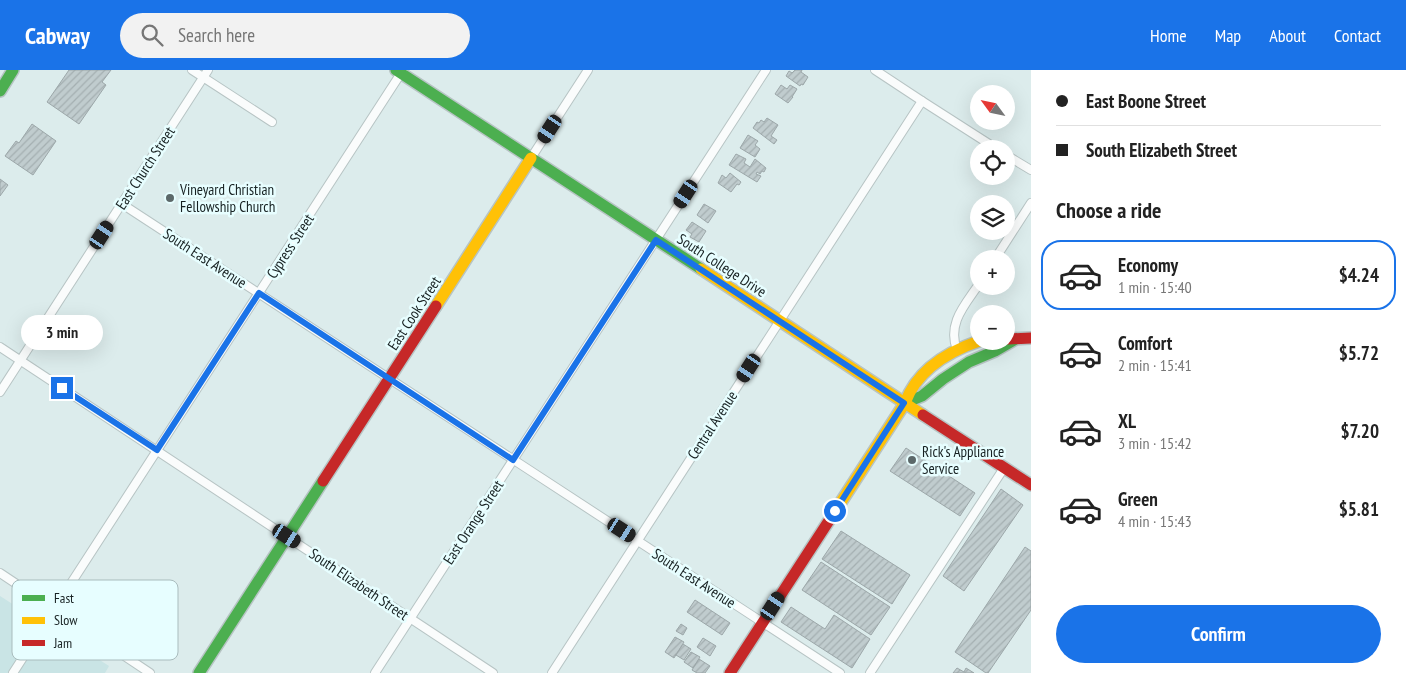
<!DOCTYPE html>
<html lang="en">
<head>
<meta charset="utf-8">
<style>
  :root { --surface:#fff; --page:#f2f2f2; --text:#222; --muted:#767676; --line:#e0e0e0; --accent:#1a73e8 }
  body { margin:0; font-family:"PT Sans Narrow",sans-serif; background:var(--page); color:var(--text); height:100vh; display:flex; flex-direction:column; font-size:19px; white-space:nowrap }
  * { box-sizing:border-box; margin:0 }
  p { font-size:16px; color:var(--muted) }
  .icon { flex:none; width:28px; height:28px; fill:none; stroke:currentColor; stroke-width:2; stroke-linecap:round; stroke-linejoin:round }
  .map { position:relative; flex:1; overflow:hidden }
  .details { display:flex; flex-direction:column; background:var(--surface); width:375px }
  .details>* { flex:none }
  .guide { display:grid; align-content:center; height:110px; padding:0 25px; background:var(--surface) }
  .needle { width:32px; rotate:303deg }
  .controls { position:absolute; left:970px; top:15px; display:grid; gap:10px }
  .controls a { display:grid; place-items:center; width:45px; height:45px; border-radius:50%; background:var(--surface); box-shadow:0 5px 20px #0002; font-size:25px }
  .end { position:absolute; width:22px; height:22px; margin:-11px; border:6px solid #1a73e8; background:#fff; box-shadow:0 0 0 2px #fff }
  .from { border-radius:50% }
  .bubble { position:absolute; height:35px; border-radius:18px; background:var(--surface); box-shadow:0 5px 20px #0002; font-size:16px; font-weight:700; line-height:35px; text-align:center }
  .car { position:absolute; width:15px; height:30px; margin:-15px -8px; border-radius:6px; box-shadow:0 0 4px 1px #0007; background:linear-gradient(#222 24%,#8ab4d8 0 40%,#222 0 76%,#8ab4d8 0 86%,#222 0) }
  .guide b { display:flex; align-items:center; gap:18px; height:48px; font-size:19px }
  .guide b+b { border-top:1px solid var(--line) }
  .guide i { width:12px; height:12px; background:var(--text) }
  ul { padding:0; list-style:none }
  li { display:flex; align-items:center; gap:15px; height:70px; margin:0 10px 8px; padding:0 15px; border:2px solid transparent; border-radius:20px }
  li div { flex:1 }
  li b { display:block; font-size:19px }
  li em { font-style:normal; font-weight:700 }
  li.on { border-color:var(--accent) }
  li>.icon { width:45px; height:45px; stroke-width:1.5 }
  h2 { padding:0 25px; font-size:22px; line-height:60px }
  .cta { display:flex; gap:10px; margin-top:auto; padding:10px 25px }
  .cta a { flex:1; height:58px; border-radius:30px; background:var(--accent); color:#fff; font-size:20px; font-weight:700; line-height:58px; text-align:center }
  header { display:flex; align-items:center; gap:30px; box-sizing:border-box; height:70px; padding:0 25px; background:var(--accent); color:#fff }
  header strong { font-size:24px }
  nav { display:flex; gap:28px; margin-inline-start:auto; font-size:18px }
  .search { width:350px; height:45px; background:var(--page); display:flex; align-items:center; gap:12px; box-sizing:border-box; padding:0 18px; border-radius:28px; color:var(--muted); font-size:19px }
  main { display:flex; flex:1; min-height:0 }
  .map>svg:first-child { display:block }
</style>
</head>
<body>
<header>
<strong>Cabway</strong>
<div class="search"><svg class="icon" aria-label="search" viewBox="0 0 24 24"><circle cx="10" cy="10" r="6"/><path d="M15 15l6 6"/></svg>Search here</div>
<nav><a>Home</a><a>Map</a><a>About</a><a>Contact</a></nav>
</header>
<main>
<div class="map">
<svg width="1031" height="603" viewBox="0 0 1031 603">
  <defs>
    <pattern id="building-hatch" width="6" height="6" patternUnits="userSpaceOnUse" patternTransform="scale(1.25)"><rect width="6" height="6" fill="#c0ccce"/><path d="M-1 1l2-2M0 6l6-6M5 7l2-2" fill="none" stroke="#a4afb1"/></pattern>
  </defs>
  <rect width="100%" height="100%" fill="#dcecec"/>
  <path fill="#c9e4e5" d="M0,526L109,596L105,603H0Z"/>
  <g fill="url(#building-hatch)" stroke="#9ca7a9">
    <path d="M69,0H111L102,12L106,15L79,54L47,32Z"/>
    <path d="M795,0H802L801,2L808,7L803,15L801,14L800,16L786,6L789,1L792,3Z"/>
    <path d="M781,15L787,19L790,15L797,19L792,27H793L788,33L775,24Z"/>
    <path d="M767,48L778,55L771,66L777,70L774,74L753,58L757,52L759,53L761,50L764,52Z"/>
    <path d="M32,54L56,71L33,105L5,86L16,71L19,73Z"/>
    <path d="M748,65L758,71L755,75L760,79L755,87L740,78Z"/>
    <path d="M736,84L746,89L744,93L750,97L755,89L766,98L764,102L762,101L760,104L757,102L756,104L761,106L757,112L729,95Z"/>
    <path d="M730,103L741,112L739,115L737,114L731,122L718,113L722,105L726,108Z"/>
    <path d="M0,109L8,115L0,126Z"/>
    <path d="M704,134L716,141L708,153L697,145Z"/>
    <path d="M692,152L706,161L699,172L690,167L692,164L686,160Z"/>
    <path d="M906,378L975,423L960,446L890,401Z"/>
    <path d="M1001,419L1023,435L964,521L943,506Z"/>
    <path d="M841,461L910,505L892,534L822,489Z"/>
    <path d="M1025,477L1031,481V540L988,603H986L955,582Z"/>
    <path d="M821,492L890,537L871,565L802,520Z"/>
    <path d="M695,530L730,553L722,565L687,542Z"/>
    <path d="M791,537L825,559L834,545L870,569L852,598L781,552Z"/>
    <path d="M681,554L687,558L683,565L676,561Z"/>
    <path d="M675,567L684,572L674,588L665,582Z"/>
    <path d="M703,568L716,576L710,586L697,577Z"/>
    <path d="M683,574L691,579L684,590L676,585Z"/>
    <path d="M691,582L700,587L693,598L684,592Z"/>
    <path d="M699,589L710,596L705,603H697L692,600Z"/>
    <path d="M957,598L964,602L966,598L974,603H953Z"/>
  </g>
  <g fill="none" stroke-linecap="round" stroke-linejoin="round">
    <g stroke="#b7c4c4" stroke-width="10">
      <g id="street">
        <path d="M192,0L272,52"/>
        <path d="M875,0L922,31L997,79"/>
        <path d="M1006,85L1031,100"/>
        <path d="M531,88L588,0"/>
        <path d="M122,134L840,603"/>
        <path d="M995,189L1031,133"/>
        <path d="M0,277L493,603"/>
        <path d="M957,280C947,253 965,235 979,214"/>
        <path d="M0,322L208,0"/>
        <path d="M0,503L150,603"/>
        <path d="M13,603L403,0"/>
        <path d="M375,603L766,0"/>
        <path d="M552,603L922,31"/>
        <path d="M870,603L1004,398"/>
      </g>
    </g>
    <g stroke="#b7c4c4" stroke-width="14">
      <g id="fast">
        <path d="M396,0L701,199"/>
        <path d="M0,21L13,0"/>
        <path d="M905,333L922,326L943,309L969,292L995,281L1014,270"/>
        <path d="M199,603L323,411"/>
      </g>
    </g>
    <g stroke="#b7c4c4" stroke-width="14">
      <g id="slow">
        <path d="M701,199L923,345"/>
        <path d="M436,236L531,88"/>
        <path d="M832,446L905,333C917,300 947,282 979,271"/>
      </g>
    </g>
    <g stroke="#b7c4c4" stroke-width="14">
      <g id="jam">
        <path d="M1008,269L1031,268"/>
        <path d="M923,345L1031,415"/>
        <path d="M323,411L436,236"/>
        <path d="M730,603L832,446"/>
      </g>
    </g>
    <use href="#street" stroke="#fafcfc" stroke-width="8"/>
    <use href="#fast" stroke="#4caf50" stroke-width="11"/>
    <use href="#slow" stroke="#ffc107" stroke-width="11"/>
    <use href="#jam" stroke="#c62828" stroke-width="11"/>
  </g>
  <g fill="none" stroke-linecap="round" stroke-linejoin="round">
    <path stroke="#1a73e8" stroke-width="6" d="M62,318L157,380L259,223L513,390L656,170L904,333L835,441"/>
  </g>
  <g fill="#5c6869" stroke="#e7feff" stroke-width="2">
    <circle cx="170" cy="128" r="5"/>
    <circle cx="912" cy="390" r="5"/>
  </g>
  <g text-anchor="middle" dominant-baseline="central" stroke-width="5" stroke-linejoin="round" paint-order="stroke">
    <g font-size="15" fill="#172122" stroke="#e7feff">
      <text transform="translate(145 98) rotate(-57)">East Church Street</text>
      <text transform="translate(290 176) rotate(-57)">Cypress Street</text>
      <text transform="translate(205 188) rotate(33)">South East Avenue</text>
      <text transform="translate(722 195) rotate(33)">South College Drive</text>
      <text transform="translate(414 243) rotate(-57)">East Cook Street</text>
      <text transform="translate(712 355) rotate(-57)">Central Avenue</text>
      <text transform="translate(473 452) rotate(-57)">East Orange Street</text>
      <text transform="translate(694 508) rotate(33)">South East Avenue</text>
      <text transform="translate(359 514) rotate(34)">South Elizabeth Street</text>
    </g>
    <g font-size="15" fill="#172122" stroke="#e7feff" text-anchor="start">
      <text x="180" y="119">Vineyard Christian<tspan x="180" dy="17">Fellowship Church</tspan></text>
      <text x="922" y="381">Rick's Appliance<tspan x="922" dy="17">Service</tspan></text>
    </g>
  </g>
  <rect x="12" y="510" width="166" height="80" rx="8" fill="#e7feff" stroke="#a9bcbd" stroke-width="1"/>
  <rect x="22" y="525" width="23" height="6" fill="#4caf50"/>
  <rect x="22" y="547" width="23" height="7" fill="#ffc107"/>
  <rect x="22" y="570" width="23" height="6" fill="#c62828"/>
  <g font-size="14" fill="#172122">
    <text x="54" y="533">Fast</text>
    <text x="54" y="555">Slow</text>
    <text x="54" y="578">Jam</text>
  </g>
</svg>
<div class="controls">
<a><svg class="needle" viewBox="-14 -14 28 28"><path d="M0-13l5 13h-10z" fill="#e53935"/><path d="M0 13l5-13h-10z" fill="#767676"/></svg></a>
<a><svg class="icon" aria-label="locate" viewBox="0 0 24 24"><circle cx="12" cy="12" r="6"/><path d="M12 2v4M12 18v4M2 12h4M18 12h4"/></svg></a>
<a><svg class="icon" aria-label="layers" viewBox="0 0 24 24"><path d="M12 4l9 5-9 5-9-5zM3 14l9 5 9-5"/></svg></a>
<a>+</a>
<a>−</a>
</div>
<i class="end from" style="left:835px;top:441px"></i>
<i class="end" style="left:62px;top:318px"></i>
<div class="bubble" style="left:21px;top:245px;width:82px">3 min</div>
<i class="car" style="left:550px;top:59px;rotate:213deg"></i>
<i class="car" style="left:686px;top:124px;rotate:213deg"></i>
<i class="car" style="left:102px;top:165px;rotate:33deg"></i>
<i class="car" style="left:749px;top:298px;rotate:213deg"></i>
<i class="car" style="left:622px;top:460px;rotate:123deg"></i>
<i class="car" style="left:287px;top:466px;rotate:123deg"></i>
<i class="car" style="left:773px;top:536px;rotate:33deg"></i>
</div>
<section class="details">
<div class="guide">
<b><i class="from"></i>East Boone Street</b>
<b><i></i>South Elizabeth Street</b>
</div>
<h2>Choose a ride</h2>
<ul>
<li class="on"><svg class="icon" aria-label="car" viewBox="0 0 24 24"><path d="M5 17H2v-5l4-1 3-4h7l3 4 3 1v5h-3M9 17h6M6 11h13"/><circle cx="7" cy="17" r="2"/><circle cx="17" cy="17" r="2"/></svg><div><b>Economy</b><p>1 min · 15:40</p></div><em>$4.24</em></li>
<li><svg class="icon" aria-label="car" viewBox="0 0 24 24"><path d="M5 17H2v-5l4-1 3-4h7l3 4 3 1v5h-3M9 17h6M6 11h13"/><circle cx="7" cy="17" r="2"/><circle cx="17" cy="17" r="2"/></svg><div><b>Comfort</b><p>2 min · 15:41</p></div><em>$5.72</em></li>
<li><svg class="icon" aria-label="car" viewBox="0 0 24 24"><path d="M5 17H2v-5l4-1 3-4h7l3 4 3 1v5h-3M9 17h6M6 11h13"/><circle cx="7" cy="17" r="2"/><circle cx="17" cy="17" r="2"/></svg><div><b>XL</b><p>3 min · 15:42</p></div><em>$7.20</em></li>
<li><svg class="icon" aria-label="car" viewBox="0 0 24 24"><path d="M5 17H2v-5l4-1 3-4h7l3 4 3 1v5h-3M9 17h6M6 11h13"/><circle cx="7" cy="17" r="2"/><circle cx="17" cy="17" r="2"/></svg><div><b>Green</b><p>4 min · 15:43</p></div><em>$5.81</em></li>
</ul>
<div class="cta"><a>Confirm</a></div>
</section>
</main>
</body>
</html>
